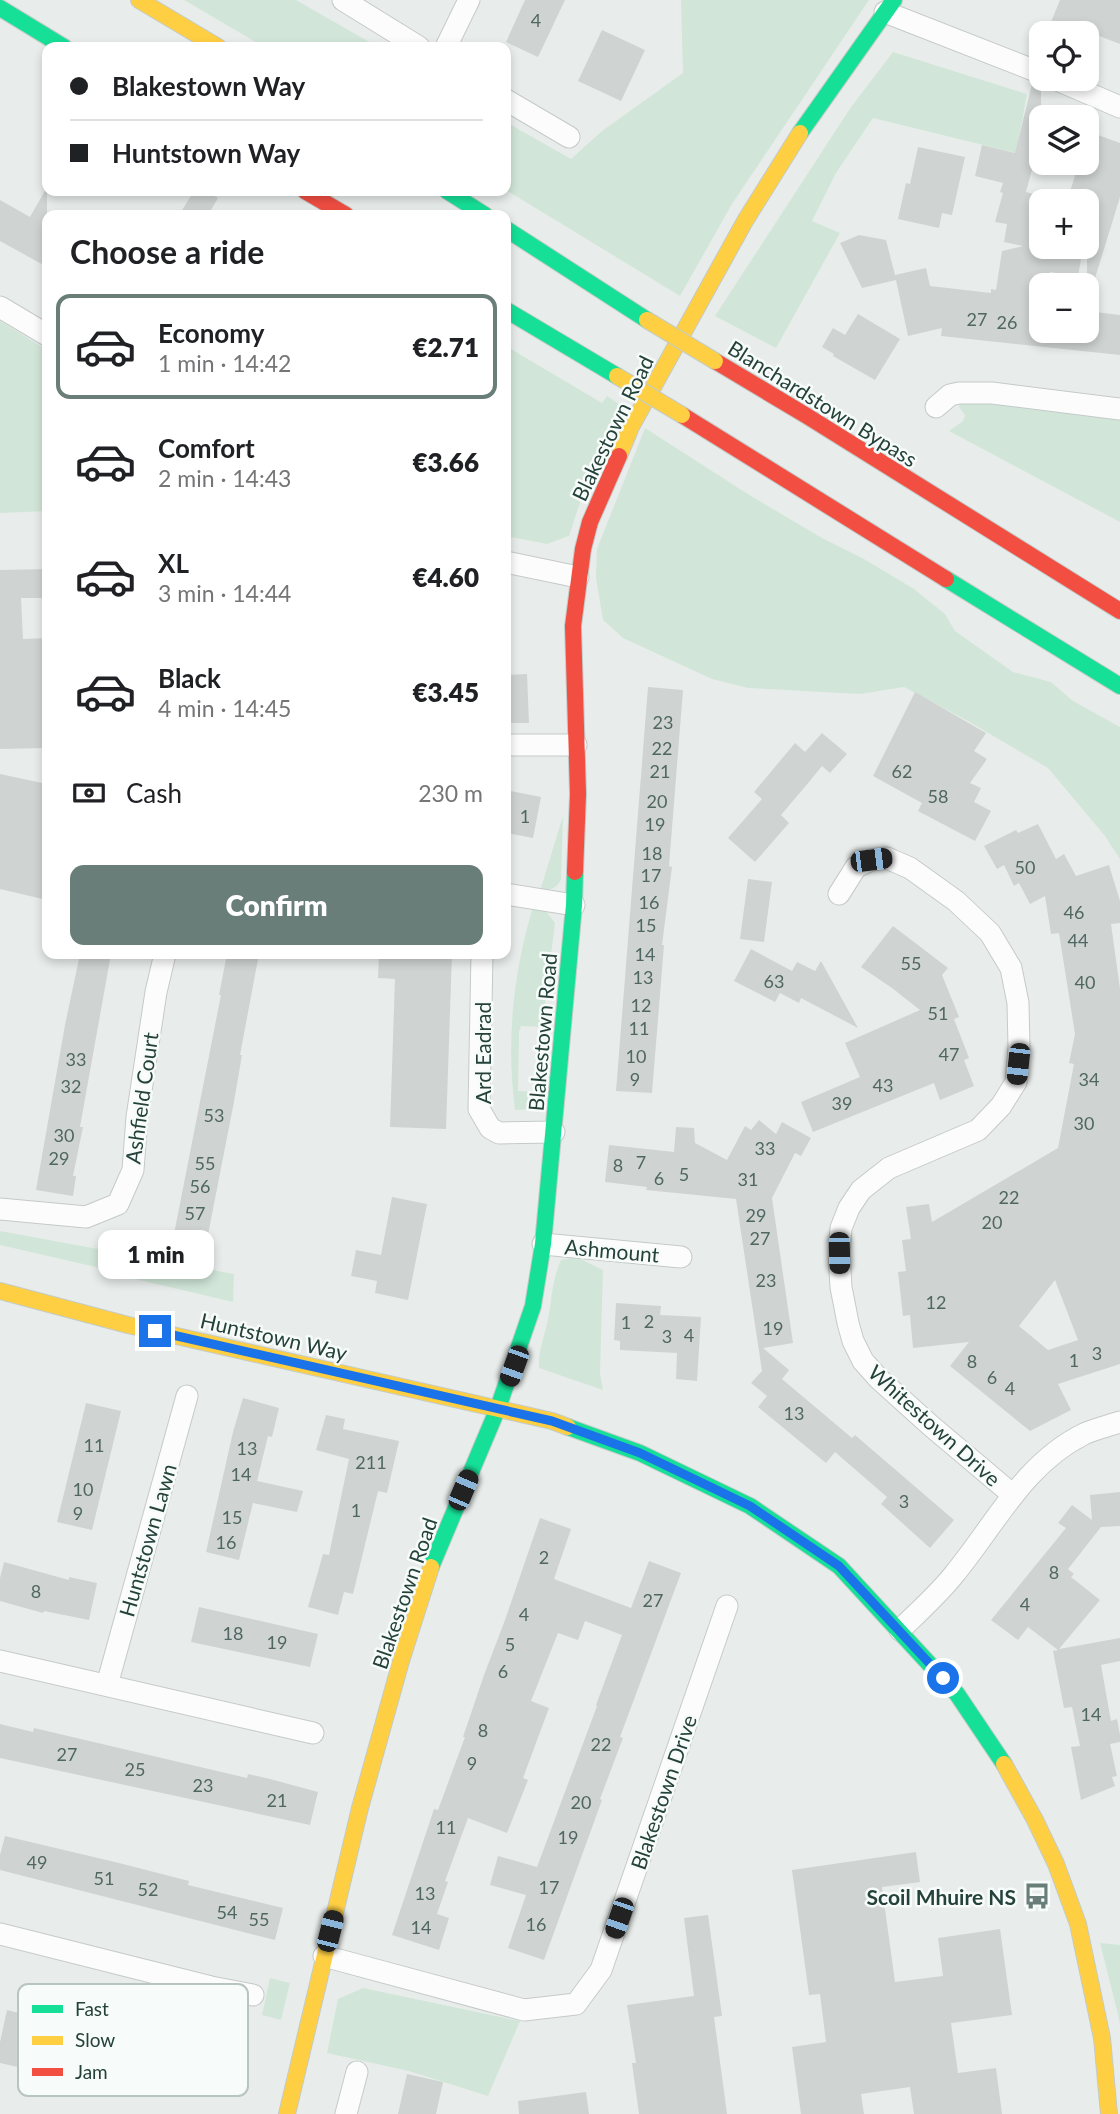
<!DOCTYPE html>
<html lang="en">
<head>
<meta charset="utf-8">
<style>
  :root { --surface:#fff; --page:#f2f2f2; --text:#202124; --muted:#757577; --line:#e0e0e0; --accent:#697e78 }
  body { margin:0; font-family:Lato,sans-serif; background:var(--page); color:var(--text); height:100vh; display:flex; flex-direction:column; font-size:26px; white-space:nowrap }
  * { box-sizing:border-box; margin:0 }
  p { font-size:23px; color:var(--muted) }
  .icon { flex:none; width:38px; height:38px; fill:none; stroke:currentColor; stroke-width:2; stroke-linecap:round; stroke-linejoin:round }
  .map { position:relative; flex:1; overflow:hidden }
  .panel { position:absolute; left:42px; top:210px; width:469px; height:749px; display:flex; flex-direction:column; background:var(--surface); border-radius:14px; box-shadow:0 4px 10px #0003 }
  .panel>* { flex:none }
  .guide { position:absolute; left:42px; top:42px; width:469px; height:154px; border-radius:14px; box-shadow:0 4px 10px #0003; display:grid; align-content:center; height:154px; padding:0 28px; background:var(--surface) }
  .controls { position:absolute; left:1029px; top:21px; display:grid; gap:14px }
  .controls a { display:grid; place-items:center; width:70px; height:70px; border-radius:14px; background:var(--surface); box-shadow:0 4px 10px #0003; font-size:35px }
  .end { position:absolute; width:32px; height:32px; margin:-16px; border:9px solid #1a73e8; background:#fff; box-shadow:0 0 0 4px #fff }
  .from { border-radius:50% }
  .bubble { position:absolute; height:49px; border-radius:14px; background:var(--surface); box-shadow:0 4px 10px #0003; font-size:23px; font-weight:800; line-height:49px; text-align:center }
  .car { position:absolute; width:21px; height:42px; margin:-21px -10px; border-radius:9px; box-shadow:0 0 5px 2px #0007; background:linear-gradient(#222 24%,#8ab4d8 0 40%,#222 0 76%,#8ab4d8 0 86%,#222 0) }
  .guide b { display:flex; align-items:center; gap:24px; height:66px; font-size:26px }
  .guide b+b { border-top:2px solid var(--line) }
  .guide i { width:18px; height:18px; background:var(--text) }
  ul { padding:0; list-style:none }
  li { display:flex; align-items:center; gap:21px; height:105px; margin:0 14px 10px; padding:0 14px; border:4px solid transparent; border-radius:14px }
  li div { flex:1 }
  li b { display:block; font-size:26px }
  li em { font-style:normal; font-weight:800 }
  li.on { border-color:var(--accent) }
  li>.icon { width:63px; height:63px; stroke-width:1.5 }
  h2 { padding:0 28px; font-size:32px; line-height:84px }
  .pay { display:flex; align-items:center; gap:18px; height:77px; padding:0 28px; font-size:26px }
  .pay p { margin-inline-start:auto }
  .cta { display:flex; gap:14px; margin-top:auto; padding:14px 28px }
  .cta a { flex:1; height:80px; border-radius:14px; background:var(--accent); color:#fff; font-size:28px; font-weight:800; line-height:80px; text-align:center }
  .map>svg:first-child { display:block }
</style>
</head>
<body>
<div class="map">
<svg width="1120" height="2114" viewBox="0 0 1120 2114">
  <rect width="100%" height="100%" fill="#e8edeb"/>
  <g fill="#d1e6d8">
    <path d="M184,0H296L378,47H264Z"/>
    <path d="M681,0H869L732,204L680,296L506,190V122L571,159L602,131L683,73Z"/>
    <path d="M893,52L1027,94L1016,153L873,118L836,173L812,221L840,233L776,348L715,316L851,107Z"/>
    <path d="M0,321L47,350V511L0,513Z"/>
    <path d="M506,346L602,403L607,396L619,404L594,460L569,536L547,544L506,536Z"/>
    <path d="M966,401L1120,418V522L949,431L963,421L965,415L959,407L960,403Z"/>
    <path d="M645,428L751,496L822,538L864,559L914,589L945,614L955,631L1013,672L1051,682L1073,701L1120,727V859L1105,836L1048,768L968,721L904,687L860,694L748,688L712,679L623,638L603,620L596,578L597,549Z"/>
    <path d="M563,816L561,879C558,888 550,890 540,891Z"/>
    <path d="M533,907L546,911L555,923L542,1027L521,1026L519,1032L518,1091L540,1092L533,1109L515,1110C506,1041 513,973 533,907Z"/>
    <path d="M0,1231L234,1274L233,1302L135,1279V1276L0,1245Z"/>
    <path d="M576,1257L603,1270L600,1374L603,1390L539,1368C538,1349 546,1333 549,1314C552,1295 553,1278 561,1260Z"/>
    <path d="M1100,1943L1120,1945V2025L1118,2014Z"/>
    <path d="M270,1978L290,1983L281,2020L262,2015Z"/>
    <path d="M363,1988L520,2021L488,2096L409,2071L327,2053L338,1999Z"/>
  </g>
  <g fill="#cfd4d2" fill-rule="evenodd">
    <path d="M525,0H565L538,57L506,42Z"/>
    <path d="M1060,0H1120V44L1073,26L1070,30L1051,22Z"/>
    <path d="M602,30L645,50L621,101L578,81Z"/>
    <path d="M1032,84L1041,86V152L1037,151L1026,192L1041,196V247H1083L1078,277L1050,272L1049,285H1041V331H1087V311L1120,315V355L941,336L942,328L908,336L896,280L862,288L840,243L859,235L886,240L895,275L926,268L930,286L991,293V289L996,290L1002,251L1023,246L1004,242L1007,224L995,222L1003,193L1000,192L1003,183L975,176L982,145L1015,153Z"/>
    <path d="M1087,131L1120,143V197L1092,288L1087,287V201H1067L1079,163H1087Z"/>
    <path d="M918,147L965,157L952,215L942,213L939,228L898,219L906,183L910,184Z"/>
    <path d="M47,187V267L0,241V200L30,217Z"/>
    <path d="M194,191H206L218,198L208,215H179Z"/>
    <path d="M858,314L900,339L875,380L833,356L834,354L822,347L833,328L845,335Z"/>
    <path d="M47,569V598H21L23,639L47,638V748L0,749V570Z"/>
    <path d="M527,674L529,723H506V675Z"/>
    <path d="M648,687L683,690L669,866L672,867L662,945H664L652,1093L616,1091Z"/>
    <path d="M915,692L986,733L974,751L987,759L970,783L981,788L974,802L991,811L975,841L918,811L922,803L873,776Z"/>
    <path d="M822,733L847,754L830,773L822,766L809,782L781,815L789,823L755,862L728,838L762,799L754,792L795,743L805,752Z"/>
    <path d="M0,774L47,784V900L0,889Z"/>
    <path d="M506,790L541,797L533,838L506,833Z"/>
    <path d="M1038,824L1056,859L1064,854L1076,876L1109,865L1120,901V923L1111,924L1120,989V1364L1058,1384L1071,1410L1030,1431L950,1366L969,1342L913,1348L910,1315L903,1316L898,1272L906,1271L902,1240L911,1239L906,1207L929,1204L932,1222L1058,1148L1074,1064L1069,1063L1075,1034L1059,933L1051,934L1045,896L1030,904L1019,883L1014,886L1004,865L997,869L984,846L1016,830L1018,833ZM1055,1280L1078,1340L1048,1350L1019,1326Z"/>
    <path d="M748,879L772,882L764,942L740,939Z"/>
    <path d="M893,926L948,968L942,975L959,1017L954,1019L969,1058L964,1060L974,1086L940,1100L934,1083L813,1132L801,1102L860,1077L845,1043L920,1010L892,988L861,967Z"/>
    <path d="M751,949L792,971L797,962L815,971L821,961L858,1028L801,998L799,1003L780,993L775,1002L734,981Z"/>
    <path d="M80,954H111L85,1099L80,1127H83L73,1176H76L73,1196L36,1190L65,1025Z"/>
    <path d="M227,954H259L240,1055H242L233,1107L205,1250L172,1244L221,995H219Z"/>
    <path d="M379,954H452L446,1129L390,1127L395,979L378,978Z"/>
    <path d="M759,1120L776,1134L782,1122L811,1138L801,1156L795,1153L772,1198L793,1343L763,1348L789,1370L782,1379L852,1438L855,1435L954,1520L930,1548L881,1504L887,1497L835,1452L826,1463L758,1407L767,1396L751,1383L762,1371L736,1199L646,1190L647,1187L605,1182L609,1145L674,1152L676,1127L694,1128L695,1143L727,1160L745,1126L751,1130Z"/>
    <path d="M392,1197L427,1204L408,1300L375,1293L377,1281L351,1276L356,1250L381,1255Z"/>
    <path d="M616,1303L661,1306L660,1315L701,1317L697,1381L676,1379L677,1353L620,1350V1341L614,1340Z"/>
    <path d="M243,1398L279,1408L272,1437L268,1436L257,1481L303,1491L297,1512L253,1503L239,1560L206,1552L233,1432Z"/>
    <path d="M86,1403L121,1411L92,1530L57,1522Z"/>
    <path d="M326,1415L345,1419L343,1429L399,1441L387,1493L378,1491L353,1594L344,1592L338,1615L308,1607L323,1554L329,1555L349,1459L316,1450Z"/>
    <path d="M1120,1492V1526L1101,1527L1068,1569L1074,1574L1071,1577L1100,1600L1059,1649L1120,1638V1661L1101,1665L1111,1721L1117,1719L1120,1735V1742L1110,1744L1117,1776L1112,1777L1115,1786L1081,1800L1071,1747L1080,1746L1072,1707L1064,1708L1053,1651L1058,1650L1028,1627L1018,1640L991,1620L1066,1528L1058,1523L1072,1505L1092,1520L1090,1495Z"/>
    <path d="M540,1518L571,1529L554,1579L631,1608L649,1561L681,1573L620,1737L623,1738L600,1799L602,1800L544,1960L508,1948L526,1895L490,1885L498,1856L537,1867L597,1706L596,1705L622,1635L585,1621L578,1640L558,1633L531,1701L549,1708L523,1778L528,1780L507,1833L468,1818L445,1881L448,1882L437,1914L449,1918L439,1950L392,1935L434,1809L438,1810L465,1737H463L484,1675L505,1620Z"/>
    <path d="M4,1562L69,1580V1577L97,1583L89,1620L44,1611L43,1613L0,1601V1578Z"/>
    <path d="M199,1607L318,1634L310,1667L191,1642Z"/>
    <path d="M0,1724L33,1732L34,1728L247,1778L248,1774L270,1779L318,1792L310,1825L0,1758Z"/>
    <path d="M5,1836L119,1863L189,1881L188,1885L283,1908L275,1940L0,1870V1855Z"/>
    <path d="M916,1852L920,1882L882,1887L895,1982L943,1976L938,1938L1000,1929L1012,2015L951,2023L958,2073L996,2068L1002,2114H914L910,2087L861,2094L864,2114H801L792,2047L826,2042L820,1994L809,1995L792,1870Z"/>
    <path d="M708,1915L722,2016L714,2017L727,2114H639L632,2063H636L627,2005L694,1996L684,1918Z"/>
    <path d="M7,2010L43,2019L31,2070L0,2063V2042Z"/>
    <path d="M407,2074L443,2082L436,2114H398Z"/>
    <path d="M586,2092L589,2114H519L518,2101Z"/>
  </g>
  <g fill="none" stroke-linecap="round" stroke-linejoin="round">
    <g stroke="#c5cac8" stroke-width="23">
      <g id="street">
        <path d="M343,0L419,47"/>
        <path d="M885,12L1041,73"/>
        <path d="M446,47L469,0"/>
        <path d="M1055,79L1120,107"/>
        <path d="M506,100L569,137"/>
        <path d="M0,307L47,335"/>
        <path d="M936,407L950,395L959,393H992L1120,409"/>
        <path d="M506,562L578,577"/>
        <path d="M506,745H576"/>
        <path d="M506,894L574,905"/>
        <path d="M839,894L856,867L871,860L887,858L910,868L956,901L990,933L1011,968L1018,1003L1019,1047L1016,1082L1001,1106L978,1130L889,1168L861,1190L849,1208L841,1228L839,1253L841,1287L848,1323L853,1341L863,1361L879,1379L930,1425L1013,1495"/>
        <path d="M482,954L479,1109L490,1128L499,1133L554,1132"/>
        <path d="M0,1209L86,1217L118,1204L133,1170L137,1117L156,992L165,954"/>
        <path d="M543,1244L681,1257"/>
        <path d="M900,1630C919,1611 940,1593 956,1572C996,1523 1025,1463 1084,1434C1095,1429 1108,1426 1120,1422"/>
        <path d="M0,1661L313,1733"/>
        <path d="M107,1685L187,1396"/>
        <path d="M0,1934L211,1987L253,1995"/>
        <path d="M324,1956L524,2010L576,2004L601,1970L727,1606"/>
        <path d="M346,2114L357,2072"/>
      </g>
    </g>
    <g stroke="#c3cbc8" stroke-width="18">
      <g id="fast">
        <path d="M0,8L64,47"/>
        <path d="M800,133L894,0"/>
        <path d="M447,191L485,215"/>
        <path d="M506,229L647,320"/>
        <path d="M506,310L617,376"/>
        <path d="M946,579L1120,686"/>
        <path d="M568,1427L640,1453L750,1506L839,1566L957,1694L1004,1764"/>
        <path d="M431,1567L498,1408L533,1306L543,1244L574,905L575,872"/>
      </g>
    </g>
    <g stroke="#c3cbc8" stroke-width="18">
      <g id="slow">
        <path d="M139,0L218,47"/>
        <path d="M619,456L631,427L745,221L800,133"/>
        <path d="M0,1291L128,1325L552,1421L568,1427"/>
        <path d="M1004,1764L1035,1820L1056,1864L1078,1924L1102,2038L1109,2114"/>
        <path d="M287,2114L360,1808L401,1661L431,1567"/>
      </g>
    </g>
    <g stroke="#c3cbc8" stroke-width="18">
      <g id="jam">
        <path d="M305,191L346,215"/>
        <path d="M715,361L807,416L1120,611"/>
        <path d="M682,415L946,579"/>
        <path d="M575,872L578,794L573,626L583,549L590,522L619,456"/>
      </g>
    </g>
    <use href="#street" stroke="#fcfcfc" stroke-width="21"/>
    <use href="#fast" stroke="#16e098" stroke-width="16"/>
    <use href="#slow" stroke="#ffcf43" stroke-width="16"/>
    <use href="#jam" stroke="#f24e42" stroke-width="16"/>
    <g stroke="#c3ccc9" stroke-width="18" stroke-linecap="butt">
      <g id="slow-bridge">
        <path d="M647,320L715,361"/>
        <path d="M617,376L682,415"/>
      </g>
    </g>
    <use href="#slow-bridge" stroke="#ffcf43" stroke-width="16"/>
  </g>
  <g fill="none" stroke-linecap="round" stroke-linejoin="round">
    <path stroke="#1a73e8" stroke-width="9" d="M155,1331L552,1421L640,1453L750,1506L839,1566L943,1678"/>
  </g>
  <defs>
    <g id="bus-bare" transform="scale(2.1)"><path d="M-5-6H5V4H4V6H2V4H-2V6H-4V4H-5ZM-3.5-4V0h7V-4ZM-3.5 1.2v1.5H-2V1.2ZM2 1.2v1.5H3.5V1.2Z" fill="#697e78" stroke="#f7fbf9" stroke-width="2.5" paint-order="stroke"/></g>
  </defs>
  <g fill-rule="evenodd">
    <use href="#bus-bare" x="1037" y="1896"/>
  </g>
  <g text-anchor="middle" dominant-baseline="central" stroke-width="5" stroke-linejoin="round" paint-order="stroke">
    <g font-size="18" fill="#506761">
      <text x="536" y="20">4</text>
      <text x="977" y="319">27</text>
      <text x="1007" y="322">26</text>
      <text x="663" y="722">23</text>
      <text x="662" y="748">22</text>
      <text x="660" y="771">21</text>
      <text x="902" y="771">62</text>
      <text x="938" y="796">58</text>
      <text x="657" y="801">20</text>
      <text x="525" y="816">1</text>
      <text x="655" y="824">19</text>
      <text x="652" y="853">18</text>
      <text x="1025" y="867">50</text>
      <text x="651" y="875">17</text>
      <text x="649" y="902">16</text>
      <text x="1074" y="912">46</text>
      <text x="646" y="925">15</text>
      <text x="1078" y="940">44</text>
      <text x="645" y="954">14</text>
      <text x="911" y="963">55</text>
      <text x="643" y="977">13</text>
      <text x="774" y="981">63</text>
      <text x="1085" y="982">40</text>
      <text x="641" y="1005">12</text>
      <text x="938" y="1013">51</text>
      <text x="639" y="1028">11</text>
      <text x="949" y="1054">47</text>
      <text x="636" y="1056">10</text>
      <text x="76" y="1059">33</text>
      <text x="635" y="1079">9</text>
      <text x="1089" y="1079">34</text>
      <text x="883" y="1085">43</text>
      <text x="71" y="1086">32</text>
      <text x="842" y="1103">39</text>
      <text x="214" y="1115">53</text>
      <text x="1084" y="1123">30</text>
      <text x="64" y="1135">30</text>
      <text x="765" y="1148">33</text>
      <text x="59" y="1158">29</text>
      <text x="641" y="1162">7</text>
      <text x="205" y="1163">55</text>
      <text x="618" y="1165">8</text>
      <text x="684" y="1174">5</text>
      <text x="659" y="1178">6</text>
      <text x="748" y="1179">31</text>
      <text x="200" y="1186">56</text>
      <text x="1009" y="1197">22</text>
      <text x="195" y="1213">57</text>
      <text x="756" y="1215">29</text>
      <text x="992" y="1222">20</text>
      <text x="760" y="1238">27</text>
      <text x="766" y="1280">23</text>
      <text x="936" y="1302">12</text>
      <text x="649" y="1321">2</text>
      <text x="626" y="1322">1</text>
      <text x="773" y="1328">19</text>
      <text x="689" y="1335">4</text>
      <text x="667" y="1336">3</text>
      <text x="1097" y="1353">3</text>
      <text x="1074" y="1360">1</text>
      <text x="972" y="1361">8</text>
      <text x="992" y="1377">6</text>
      <text x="1010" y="1388">4</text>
      <text x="794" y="1413">13</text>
      <text x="94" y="1445">11</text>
      <text x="247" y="1448">13</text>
      <text x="371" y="1462">211</text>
      <text x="241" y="1474">14</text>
      <text x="83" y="1489">10</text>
      <text x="904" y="1501">3</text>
      <text x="356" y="1510">1</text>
      <text x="78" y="1513">9</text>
      <text x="232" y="1517">15</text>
      <text x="226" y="1542">16</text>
      <text x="544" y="1557">2</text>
      <text x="1054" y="1572">8</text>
      <text x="36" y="1591">8</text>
      <text x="653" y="1600">27</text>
      <text x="1025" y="1604">4</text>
      <text x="524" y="1614">4</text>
      <text x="233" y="1633">18</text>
      <text x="277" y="1642">19</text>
      <text x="510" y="1644">5</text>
      <text x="503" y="1671">6</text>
      <text x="1091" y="1714">14</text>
      <text x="483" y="1730">8</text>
      <text x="601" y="1744">22</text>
      <text x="67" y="1754">27</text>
      <text x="472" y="1763">9</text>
      <text x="135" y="1769">25</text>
      <text x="203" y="1785">23</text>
      <text x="277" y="1800">21</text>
      <text x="581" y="1802">20</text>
      <text x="446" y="1827">11</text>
      <text x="568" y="1837">19</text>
      <text x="37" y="1862">49</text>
      <text x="104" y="1878">51</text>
      <text x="549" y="1887">17</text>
      <text x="148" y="1889">52</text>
      <text x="425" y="1893">13</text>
      <text x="227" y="1912">54</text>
      <text x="259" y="1919">55</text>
      <text x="536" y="1924">16</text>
      <text x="421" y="1927">14</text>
    </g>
    <g font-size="21" fill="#24423a" stroke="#f7fbf9">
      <text transform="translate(823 403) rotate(32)">Blanchardstown Bypass</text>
      <text transform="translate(612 428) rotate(-64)">Blakestown Road</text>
      <text transform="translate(542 1032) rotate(-85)">Blakestown Road</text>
      <text transform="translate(482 1053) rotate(-90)">Ard Eadrad</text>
      <text transform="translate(141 1098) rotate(-82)">Ashfield Court</text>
      <text transform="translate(612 1250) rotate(5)">Ashmount</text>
      <text transform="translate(274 1336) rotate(13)">Huntstown Way</text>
      <text transform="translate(935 1425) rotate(42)">Whitestown Drive</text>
      <text transform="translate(147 1540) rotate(-74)">Huntstown Lawn</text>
      <text transform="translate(404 1593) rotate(-71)">Blakestown Road</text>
      <text transform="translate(663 1792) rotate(-71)">Blakestown Drive</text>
    </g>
    <g font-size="21" font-weight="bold" fill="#24423a" stroke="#f7fbf9" text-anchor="end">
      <text x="1016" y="1896">Scoil Mhuire NS</text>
    </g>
  </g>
  <rect x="18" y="1984" width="230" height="112" rx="10" fill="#f7fbf9" stroke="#b8c4c0" stroke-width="2"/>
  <rect x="32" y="2005" width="31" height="8" fill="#16e098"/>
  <rect x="32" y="2036" width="31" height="9" fill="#ffcf43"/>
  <rect x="32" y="2068" width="31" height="8" fill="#f24e42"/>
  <g font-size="19" fill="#24423a">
    <text x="75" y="2016">Fast</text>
    <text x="75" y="2047">Slow</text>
    <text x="75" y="2079">Jam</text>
  </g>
</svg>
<div class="controls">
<a><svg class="icon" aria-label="locate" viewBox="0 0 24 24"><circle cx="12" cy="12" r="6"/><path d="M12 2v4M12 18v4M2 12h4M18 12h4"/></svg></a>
<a><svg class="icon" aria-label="layers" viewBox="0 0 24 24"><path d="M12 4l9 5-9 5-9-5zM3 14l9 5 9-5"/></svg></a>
<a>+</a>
<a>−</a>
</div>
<i class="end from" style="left:943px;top:1678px"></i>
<i class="end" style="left:155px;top:1331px"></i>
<div class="bubble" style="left:98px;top:1230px;width:116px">1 min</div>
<i class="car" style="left:871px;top:860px;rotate:83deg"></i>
<i class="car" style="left:1018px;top:1064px;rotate:186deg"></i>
<i class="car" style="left:839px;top:1253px;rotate:179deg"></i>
<i class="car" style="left:514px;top:1366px;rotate:200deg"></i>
<i class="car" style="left:463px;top:1490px;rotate:23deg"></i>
<i class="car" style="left:619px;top:1918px;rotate:199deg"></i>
<i class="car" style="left:330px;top:1931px;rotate:14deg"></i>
<div class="guide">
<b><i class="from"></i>Blakestown Way</b>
<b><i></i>Huntstown Way</b>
</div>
<section class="panel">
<h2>Choose a ride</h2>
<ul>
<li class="on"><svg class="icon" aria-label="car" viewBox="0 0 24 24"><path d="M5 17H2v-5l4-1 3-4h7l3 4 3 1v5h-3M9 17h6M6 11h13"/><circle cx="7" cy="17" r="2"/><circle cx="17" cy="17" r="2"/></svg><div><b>Economy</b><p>1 min · 14:42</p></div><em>€2.71</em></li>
<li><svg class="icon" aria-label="car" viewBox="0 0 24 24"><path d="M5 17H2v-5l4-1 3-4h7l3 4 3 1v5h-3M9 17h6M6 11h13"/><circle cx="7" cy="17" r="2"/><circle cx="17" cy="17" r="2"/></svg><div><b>Comfort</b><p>2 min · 14:43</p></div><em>€3.66</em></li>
<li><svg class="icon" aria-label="car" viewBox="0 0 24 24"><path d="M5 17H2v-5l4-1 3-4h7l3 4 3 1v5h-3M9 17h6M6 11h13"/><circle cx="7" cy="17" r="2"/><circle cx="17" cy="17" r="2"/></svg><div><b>XL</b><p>3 min · 14:44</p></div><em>€4.60</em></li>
<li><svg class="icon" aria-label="car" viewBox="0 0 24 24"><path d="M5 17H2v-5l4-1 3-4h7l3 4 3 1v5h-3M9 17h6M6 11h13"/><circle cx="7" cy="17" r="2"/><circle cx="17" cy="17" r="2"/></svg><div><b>Black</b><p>4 min · 14:45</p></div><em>€3.45</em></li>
</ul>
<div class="pay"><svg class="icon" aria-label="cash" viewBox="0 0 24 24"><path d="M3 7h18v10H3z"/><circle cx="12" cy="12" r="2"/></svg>Cash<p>230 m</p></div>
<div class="cta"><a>Confirm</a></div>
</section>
</div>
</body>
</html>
